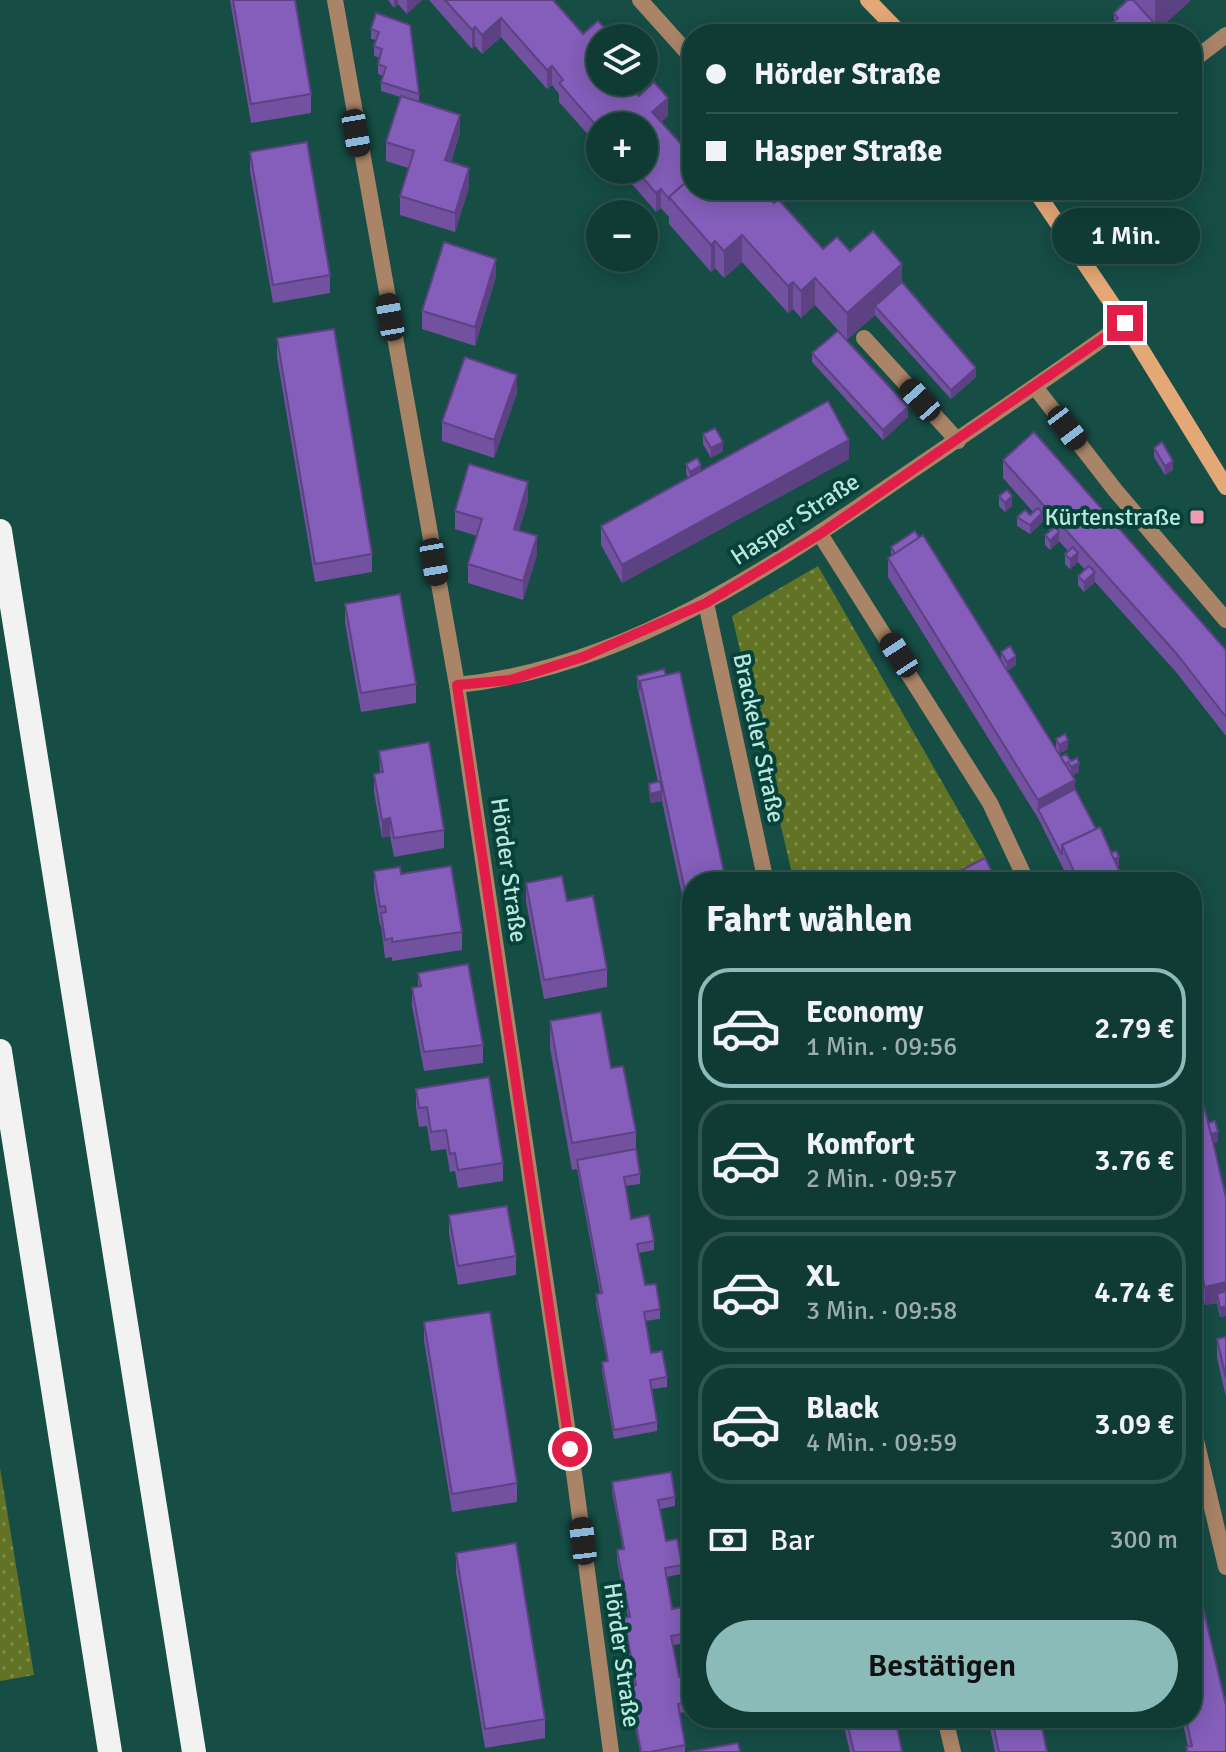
<!DOCTYPE html>
<html lang="de">
<head>
<meta charset="utf-8">
<style>
  :root { --surface:#103a34; --page:#19413c; --text:#f1f3f6; --muted:#9cadac; --line:#30544f; --accent:#8bbbb9 }
  body { margin:0; font-family:Signika,sans-serif; background:var(--page); color:var(--text); height:100vh; display:flex; flex-direction:column; font-size:30px; white-space:nowrap }
  * { box-sizing:border-box; margin:0 }
  p { font-size:26px; color:var(--muted) }
  .icon { flex:none; width:44px; height:44px; fill:none; stroke:currentColor; stroke-width:2; stroke-linecap:round; stroke-linejoin:round }
  .map { position:relative; flex:1; overflow:hidden }
  .side { position:absolute; left:682px; top:872px; width:520px; height:856px; display:flex; flex-direction:column; background:var(--surface); border-radius:32px; box-shadow:0 4px 20px #0003,0 0 0 2px var(--line) }
  .side>* { flex:none }
  .guide { position:absolute; left:682px; top:24px; width:520px; height:176px; border-radius:32px; box-shadow:0 4px 20px #0003,0 0 0 2px var(--line); display:grid; align-content:center; height:176px; padding:0 24px; background:var(--surface) }
  .controls { position:absolute; left:586px; top:24px; display:grid; gap:16px }
  .controls a { display:grid; place-items:center; width:72px; height:72px; border-radius:50%; background:var(--surface); box-shadow:0 4px 20px #0003,0 0 0 2px var(--line); font-size:40px }
  .end { position:absolute; width:36px; height:36px; margin:-18px; border:10px solid #e11d48; background:#fff; box-shadow:0 0 0 4px #fff }
  .from { border-radius:50% }
  .bubble { position:absolute; height:56px; border-radius:28px; background:var(--surface); box-shadow:0 4px 20px #0003,0 0 0 2px var(--line); font-size:26px; font-weight:600; line-height:56px; text-align:center }
  .car { position:absolute; width:24px; height:48px; margin:-24px -12px; border-radius:10px; box-shadow:0 0 6px 2px #0007; background:linear-gradient(#222 24%,#8ab4d8 0 40%,#222 0 76%,#8ab4d8 0 86%,#222 0) }
  .guide b { display:flex; align-items:center; gap:28px; height:76px; font-size:30px }
  .guide b+b { border-top:2px solid var(--line) }
  .guide i { width:20px; height:20px; background:var(--text) }
  ul { padding:0; list-style:none }
  li { display:flex; align-items:center; gap:24px; height:120px; margin:0 16px 12px; padding:0 8px; border:4px solid var(--line); border-radius:32px }
  li div { flex:1 }
  li b { display:block; font-size:30px }
  li em { font-style:normal; font-weight:600 }
  li.active { border-color:var(--accent) }
  li>.icon { width:72px; height:72px; stroke-width:1.5 }
  h2 { padding:0 24px; font-size:36px; line-height:96px }
  .pay { display:flex; align-items:center; gap:20px; height:88px; padding:0 24px; font-size:30px }
  .pay p { margin-inline-start:auto }
  .primary-button { display:flex; gap:16px; margin-top:auto; padding:16px 24px }
  .primary-button a { flex:1; height:92px; border-radius:48px; background:var(--accent); color:#111; font-size:32px; font-weight:600; line-height:92px; text-align:center }
  .map>svg:first-child { display:block }
</style>
</head>
<body>
<div class="map">
<svg width="1226" height="1752" viewBox="0 0 1226 1752">
  <defs>
    <pattern id="green-dots" width="8" height="8" patternUnits="userSpaceOnUse" patternTransform="scale(2)"><rect width="8" height="8" fill="#627325"/><path d="M2 2h.1M6 6h.1" fill="none" stroke="#7d8e4f" stroke-width="1.8" stroke-linecap="round"/></pattern>
  </defs>
  <rect width="100%" height="100%" fill="#164d45"/>
  <g fill="url(#green-dots)">
    <path d="M818,566L988,862L951,882H794L732,616Z"/>
    <path d="M0,1468L34,1675L0,1681Z"/>
  </g>
  <g fill="none" stroke-linecap="round" stroke-linejoin="round">
    <g stroke="#aa8466" stroke-width="16">
      <path d="M1192,61L1226,35"/>
      <path d="M864,338L958,441"/>
      <path d="M1035,387L1115,490L1226,620"/>
    </g>
    <g stroke="#aa8466" stroke-width="16">
      <path d="M335,0L457,685L575,1480L611,1752"/>
      <path d="M640,0L692,58"/>
      <path d="M820,534L990,803L1027,882"/>
      <path d="M706,603L766,882"/>
      <path d="M457,685C626,668 774,565 911,471C983,422 1054,374 1125,323"/>
      <path d="M1192,1423L1226,1567"/>
      <path d="M945,1718L953,1752"/>
    </g>
    <g stroke="#e3a876" stroke-width="16">
      <path d="M868,0L901,34"/>
      <path d="M1035,190L1125,323L1226,487"/>
    </g>
    <g stroke="#f2f2f2" stroke-width="24">
      <path d="M0,531L194,1752"/>
      <path d="M0,1051L110,1752"/>
    </g>
  </g>
  <g fill="#7251a0">
    <path d="M230,0H295L311,94V113L251,123Z"/>
    <path d="M388,0H422L407,14L398,4L394,8Z"/>
    <path d="M429,0H553L583,34L612,38L600,82L639,96L668,116L661,122L692,190L823,249L850,251L902,283L976,377L951,399L875,315L847,340L815,305L801,318L793,309L788,313L742,262L724,278L715,268L711,272L669,224V217L661,208L656,212L620,170H644V126H600V148L559,102V94L552,85L547,89L501,37L482,54L475,46L472,49Z"/>
    <path d="M1125,0H1191L1154,34H1100L1114,21V13L1126,1Z"/>
    <path d="M376,13L419,94V102L460,133L451,162L469,187L455,232L400,215V196L408,168L386,161V142L400,97L381,91V82L383,76L378,74V64L380,58L374,56V46L376,40L371,39V29Z"/>
    <path d="M250,152L330,275V293L273,303L250,171Z"/>
    <path d="M496,277L475,346L422,329V311Z"/>
    <path d="M277,338L372,554V572L315,582L277,357Z"/>
    <path d="M812,353L908,417L883,440L812,362Z"/>
    <path d="M517,393L494,458L442,441V422Z"/>
    <path d="M703,434L723,451L711,458L703,444Z"/>
    <path d="M1154,448L1173,470L1165,475L1154,457Z"/>
    <path d="M849,459L622,583L601,545V526L688,478L686,473V464L701,471Z"/>
    <path d="M1003,460L1226,650V736L1176,672L1095,582L1084,592L1078,585V576L1085,570L1078,562L1070,569L1065,564V554L1068,551L1059,541L1050,550L1045,545V535L1050,531L1042,522L1030,534L1017,526V517L1030,515L1033,512L1003,478Z"/>
    <path d="M999,496L1012,506L1005,512L999,506Z"/>
    <path d="M528,501L519,530L537,555L523,600L468,583V564L477,536L455,529V511Z"/>
    <path d="M891,547L1001,660V652L1016,665L1007,671L1061,757L1079,772L1072,776L1075,789L1096,829L1119,866L1117,867L1124,882H1070L1038,818L888,577V558L891,557Z"/>
    <path d="M345,604L416,684V703L361,712L345,623Z"/>
    <path d="M664,669L692,882V942L662,801L650,803L649,784L658,782L637,685V676Z"/>
    <path d="M1056,739L1068,749L1059,754L1056,749Z"/>
    <path d="M379,751L444,830V848L394,857L390,836L382,838L374,792V774L380,772Z"/>
    <path d="M374,871L401,874L462,932V950L392,961V957L385,958L381,925H380L374,890Z"/>
    <path d="M526,883L567,901L607,969V987L544,999L526,901Z"/>
    <path d="M418,973L483,1045V1063L424,1071L412,1006V988L418,986Z"/>
    <path d="M550,1021L611,1068L636,1132V1149L640,1174V1184L625,1186L631,1219L654,1241V1250L639,1253L645,1285L660,1309V1319L645,1321L651,1353L667,1377V1387L652,1389L657,1422V1431L614,1439L602,1371V1362L607,1361L596,1304V1294L600,1293L577,1169L572,1170L550,1048Z"/>
    <path d="M1192,1066L1208,1123L1218,1142L1213,1143L1226,1198V1316L1220,1317L1217,1303L1205,1305L1192,1254Z"/>
    <path d="M416,1089L503,1163V1181L458,1188L455,1171L450,1172L446,1149L431,1151L427,1126L419,1127L416,1107Z"/>
    <path d="M449,1215L516,1256V1275L458,1285L449,1234Z"/>
    <path d="M424,1322L517,1483V1502L452,1512L424,1341Z"/>
    <path d="M1226,1337V1397L1217,1358V1339Z"/>
    <path d="M612,1482L675,1497V1506L660,1509L666,1541L682,1565V1574L666,1577L672,1609L688,1633V1643L673,1645L679,1677L692,1688V1711L679,1713L685,1745V1752H640L629,1696V1686L634,1685L624,1627V1618L628,1617L617,1560V1550L623,1549L612,1492Z"/>
    <path d="M456,1553L545,1719V1738L485,1748L456,1572Z"/>
    <path d="M842,1718H895L902,1752H850Z"/>
    <path d="M988,1718H1040L1047,1752H995Z"/>
    <path d="M1182,1718H1192L1226,1752H1186V1747H1188Z"/>
  </g>
  <g fill="#5c4282">
    <path d="M394,0H398V4L394,8Z"/>
    <path d="M407,0H422L407,14Z"/>
    <path d="M1155,0H1191L1154,34H1144L1155,24Z"/>
    <path d="M501,18V37L482,54V35Z"/>
    <path d="M475,27V46L472,49V30Z"/>
    <path d="M552,66V85L547,89V70Z"/>
    <path d="M668,98V116L652,130V112Z"/>
    <path d="M460,115V133L445,179V160Z"/>
    <path d="M469,168V187L455,232V213Z"/>
    <path d="M661,189V208L656,212V193Z"/>
    <path d="M742,235V262L724,278V251Z"/>
    <path d="M715,241V268L711,272V245Z"/>
    <path d="M496,259V277L475,346V327Z"/>
    <path d="M902,264V291L875,306V315L847,340V313Z"/>
    <path d="M815,278V305L801,318V291Z"/>
    <path d="M793,282V309L788,313V286Z"/>
    <path d="M976,368V377L951,399V390Z"/>
    <path d="M517,375V393L494,458V440Z"/>
    <path d="M908,407V417L883,440V430Z"/>
    <path d="M849,440V459L622,583V565Z"/>
    <path d="M723,442V451L711,458V448Z"/>
    <path d="M1173,461V470L1165,475V466Z"/>
    <path d="M701,465V475L690,481V472Z"/>
    <path d="M528,482V501L514,547V529Z"/>
    <path d="M1012,496V506L1005,512V503Z"/>
    <path d="M1042,513V523L1030,534V525Z"/>
    <path d="M1059,532V542L1050,550V541Z"/>
    <path d="M537,536V555L523,600V581Z"/>
    <path d="M1078,553V562L1070,569V559Z"/>
    <path d="M1095,572V582L1084,592V582Z"/>
    <path d="M1016,656V665L1007,671V662Z"/>
    <path d="M1068,740V749L1059,754V745Z"/>
    <path d="M1079,763V772L1071,777V767Z"/>
    <path d="M1075,780V799L1038,809V800Z"/>
    <path d="M662,791V801L650,803V794Z"/>
    <path d="M390,818V836L382,838V820Z"/>
    <path d="M1119,857V866L1111,869V860Z"/>
    <path d="M1198,1054V1064L1192,1066V1056Z"/>
    <path d="M1218,1132V1142L1209,1144V1135Z"/>
    <path d="M1226,1282V1301L1217,1294V1303L1205,1305V1287Z"/>
    <path d="M1226,1306V1316L1220,1317V1308Z"/>
  </g>
  <g fill="#845eba" stroke="#5c4282" stroke-width="2">
    <path d="M233,0H295L311,94L251,104Z"/>
    <path d="M445,0H553L583,34L598,21L612,37L600,38V48L598,49L600,52V82H627L639,96L654,82L668,98L652,112L692,156V177L669,197V199L661,189L656,193L636,170H644V126H600V130L559,83L563,80L552,66L547,70L501,18L482,35L475,27L472,30Z"/>
    <path d="M1128,0H1133L1155,24L1144,34H1100L1118,18L1114,13Z"/>
    <path d="M376,13L410,25L419,94L381,82L386,67L378,64L382,49L374,46L379,32L371,29Z"/>
    <path d="M401,96L460,115L445,160L469,168L455,213L400,196L414,151L386,142Z"/>
    <path d="M307,142L330,275L273,285L250,152Z"/>
    <path d="M692,177V190H760L774,203L778,199L823,249L837,237L850,251L873,231L902,264L847,313L815,278L801,291L793,282L788,286L742,235L724,251L715,241L711,245L669,197Z"/>
    <path d="M444,242L496,259L475,327L422,311Z"/>
    <path d="M902,282L976,368L951,390L875,306Z"/>
    <path d="M334,329L372,554L315,564L277,338Z"/>
    <path d="M838,331L908,407L883,430L812,353Z"/>
    <path d="M465,357L517,375L494,440L442,422Z"/>
    <path d="M828,401L849,440L622,565L601,526Z"/>
    <path d="M715,428L723,442L711,448L703,434Z"/>
    <path d="M1034,432L1226,650V717L1176,653L1003,460Z"/>
    <path d="M1162,442L1173,461L1165,466L1154,448Z"/>
    <path d="M697,458L701,465L690,472L686,464Z"/>
    <path d="M469,464L528,482L514,529L537,536L523,581L468,564L482,519L455,511Z"/>
    <path d="M1007,490L1012,496L1005,503L999,496Z"/>
    <path d="M1038,508L1042,513L1030,525L1017,517L1025,510L1030,515Z"/>
    <path d="M1055,527L1059,532L1050,541L1045,535Z"/>
    <path d="M915,531L919,538L895,554L891,547Z"/>
    <path d="M923,535L1075,780L1038,800L888,558Z"/>
    <path d="M1073,547L1078,553L1070,559L1065,554Z"/>
    <path d="M1089,566L1095,572L1084,582L1078,576Z"/>
    <path d="M400,594L416,684L361,693L345,604Z"/>
    <path d="M1010,646L1016,656L1007,662L1001,652Z"/>
    <path d="M664,669L666,676L640,681V690L637,676Z"/>
    <path d="M680,672L726,882H692V923L640,681Z"/>
    <path d="M1065,734L1068,740L1059,745L1056,739Z"/>
    <path d="M429,742L444,830L394,838L390,818L382,820L374,774L383,772L379,751Z"/>
    <path d="M1066,754L1071,761L1077,758L1079,763L1071,767L1068,762L1065,764L1061,757Z"/>
    <path d="M660,781L662,791L650,794L649,784Z"/>
    <path d="M1075,789L1096,829L1062,845V855L1038,809Z"/>
    <path d="M1100,827L1124,882H1079L1062,845Z"/>
    <path d="M1116,851L1119,857L1114,859L1111,853Z"/>
    <path d="M985,858L997,882H951L948,877Z"/>
    <path d="M451,866L462,932L392,942V938L385,940L381,913L386,912L385,906L380,907L374,871L400,867L401,874Z"/>
    <path d="M562,876L567,901L593,896L607,969L544,980L526,883Z"/>
    <path d="M468,964L483,1045L424,1052L412,988L421,986L418,973Z"/>
    <path d="M601,1012L611,1068L623,1066L636,1132L572,1143L550,1021Z"/>
    <path d="M1194,1043L1198,1054L1192,1056V1044Z"/>
    <path d="M1192,1066L1209,1125L1226,1198V1282L1205,1287L1192,1236Z"/>
    <path d="M489,1077L503,1163L458,1170L455,1153L450,1154L446,1130L431,1132L427,1107L419,1108L416,1089Z"/>
    <path d="M1215,1121L1218,1132L1211,1134L1208,1123Z"/>
    <path d="M636,1149L640,1174L624,1177L631,1219L649,1215L654,1241L637,1244L645,1285L656,1284L660,1309L644,1312L651,1353L662,1351L667,1377L650,1380L657,1422L614,1430L602,1362L608,1361L596,1294L602,1293L577,1160Z"/>
    <path d="M507,1206L516,1256L458,1266L449,1215Z"/>
    <path d="M1226,1291V1306L1220,1308L1217,1294Z"/>
    <path d="M490,1312L517,1483L452,1494L424,1322Z"/>
    <path d="M1226,1337V1378L1217,1339Z"/>
    <path d="M671,1472L675,1497L658,1500L666,1541L677,1539L682,1565L665,1568L672,1609L683,1607L688,1633L671,1636L679,1677L690,1675L692,1688V1701L678,1704L685,1745L650,1752H641L629,1686L636,1685L624,1618L630,1617L617,1550L624,1549L612,1482Z"/>
    <path d="M516,1543L545,1719L485,1729L456,1553Z"/>
    <path d="M1192,1561L1226,1706V1752H1188L1186,1747L1192,1746L1186,1718H1192Z"/>
    <path d="M846,1718H895L902,1752H854Z"/>
    <path d="M992,1718H1040L1047,1752H999Z"/>
    <path d="M738,1743L740,1752H689Z"/>
  </g>
  <g fill="none" stroke-linecap="round" stroke-linejoin="round">
    <path stroke="#e11d48" stroke-width="10" d="M570,1449L457,685L510,680L583,657L706,603L820,534L1125,323"/>
  </g>
  <rect fill="#f19ab3" stroke="#06423a" stroke-width="3" x="1189" y="509" width="16" height="16" rx="4"/>
  <g text-anchor="middle" dominant-baseline="central" stroke-width="8" stroke-linejoin="round" paint-order="stroke">
    <g font-size="24" fill="#b9e7dd" stroke="#06423a" text-anchor="end">
      <text x="1181" y="517">Kürtenstraße</text>
    </g>
    <g font-size="24" fill="#b9e7dd" stroke="#06423a">
      <text transform="translate(795 519) rotate(-33)">Hasper Straße</text>
      <text transform="translate(759 738) rotate(78)">Brackeler Straße</text>
      <text transform="translate(509 870) rotate(82)">Hörder Straße</text>
      <text transform="translate(622 1655) rotate(82)">Hörder Straße</text>
    </g>
  </g>
</svg>
<div class="controls">
<a><svg class="icon" aria-label="layers" viewBox="0 0 24 24"><path d="M12 4l9 5-9 5-9-5zM3 14l9 5 9-5"/></svg></a>
<a>+</a>
<a>−</a>
</div>
<i class="end from" style="left:570px;top:1449px"></i>
<i class="end" style="left:1125px;top:323px"></i>
<div class="bubble" style="left:1052px;top:208px;width:148px">1 Min.</div>
<i class="car" style="left:356px;top:133px;rotate:170deg"></i>
<i class="car" style="left:390px;top:317px;rotate:350deg"></i>
<i class="car" style="left:920px;top:400px;rotate:318deg"></i>
<i class="car" style="left:1067px;top:428px;rotate:143deg"></i>
<i class="car" style="left:434px;top:562px;rotate:170deg"></i>
<i class="car" style="left:899px;top:655px;rotate:327deg"></i>
<i class="car" style="left:583px;top:1541px;rotate:353deg"></i>
<div class="guide">
<b><i class="from"></i>Hörder Straße</b>
<b><i></i>Hasper Straße</b>
</div>
<section class="side">
<h2>Fahrt wählen</h2>
<ul>
<li class="active"><svg class="icon" aria-label="car" viewBox="0 0 24 24"><path d="M5 17H2v-5l4-1 3-4h7l3 4 3 1v5h-3M9 17h6M6 11h13"/><circle cx="7" cy="17" r="2"/><circle cx="17" cy="17" r="2"/></svg><div><b>Economy</b><p>1 Min. · 09:56</p></div><em>2.79 €</em></li>
<li><svg class="icon" aria-label="car" viewBox="0 0 24 24"><path d="M5 17H2v-5l4-1 3-4h7l3 4 3 1v5h-3M9 17h6M6 11h13"/><circle cx="7" cy="17" r="2"/><circle cx="17" cy="17" r="2"/></svg><div><b>Komfort</b><p>2 Min. · 09:57</p></div><em>3.76 €</em></li>
<li><svg class="icon" aria-label="car" viewBox="0 0 24 24"><path d="M5 17H2v-5l4-1 3-4h7l3 4 3 1v5h-3M9 17h6M6 11h13"/><circle cx="7" cy="17" r="2"/><circle cx="17" cy="17" r="2"/></svg><div><b>XL</b><p>3 Min. · 09:58</p></div><em>4.74 €</em></li>
<li><svg class="icon" aria-label="car" viewBox="0 0 24 24"><path d="M5 17H2v-5l4-1 3-4h7l3 4 3 1v5h-3M9 17h6M6 11h13"/><circle cx="7" cy="17" r="2"/><circle cx="17" cy="17" r="2"/></svg><div><b>Black</b><p>4 Min. · 09:59</p></div><em>3.09 €</em></li>
</ul>
<div class="pay"><svg class="icon" aria-label="cash" viewBox="0 0 24 24"><path d="M3 7h18v10H3z"/><circle cx="12" cy="12" r="2"/></svg>Bar<p>300 m</p></div>
<div class="primary-button"><a>Bestätigen</a></div>
</section>
</div>
</body>
</html>
